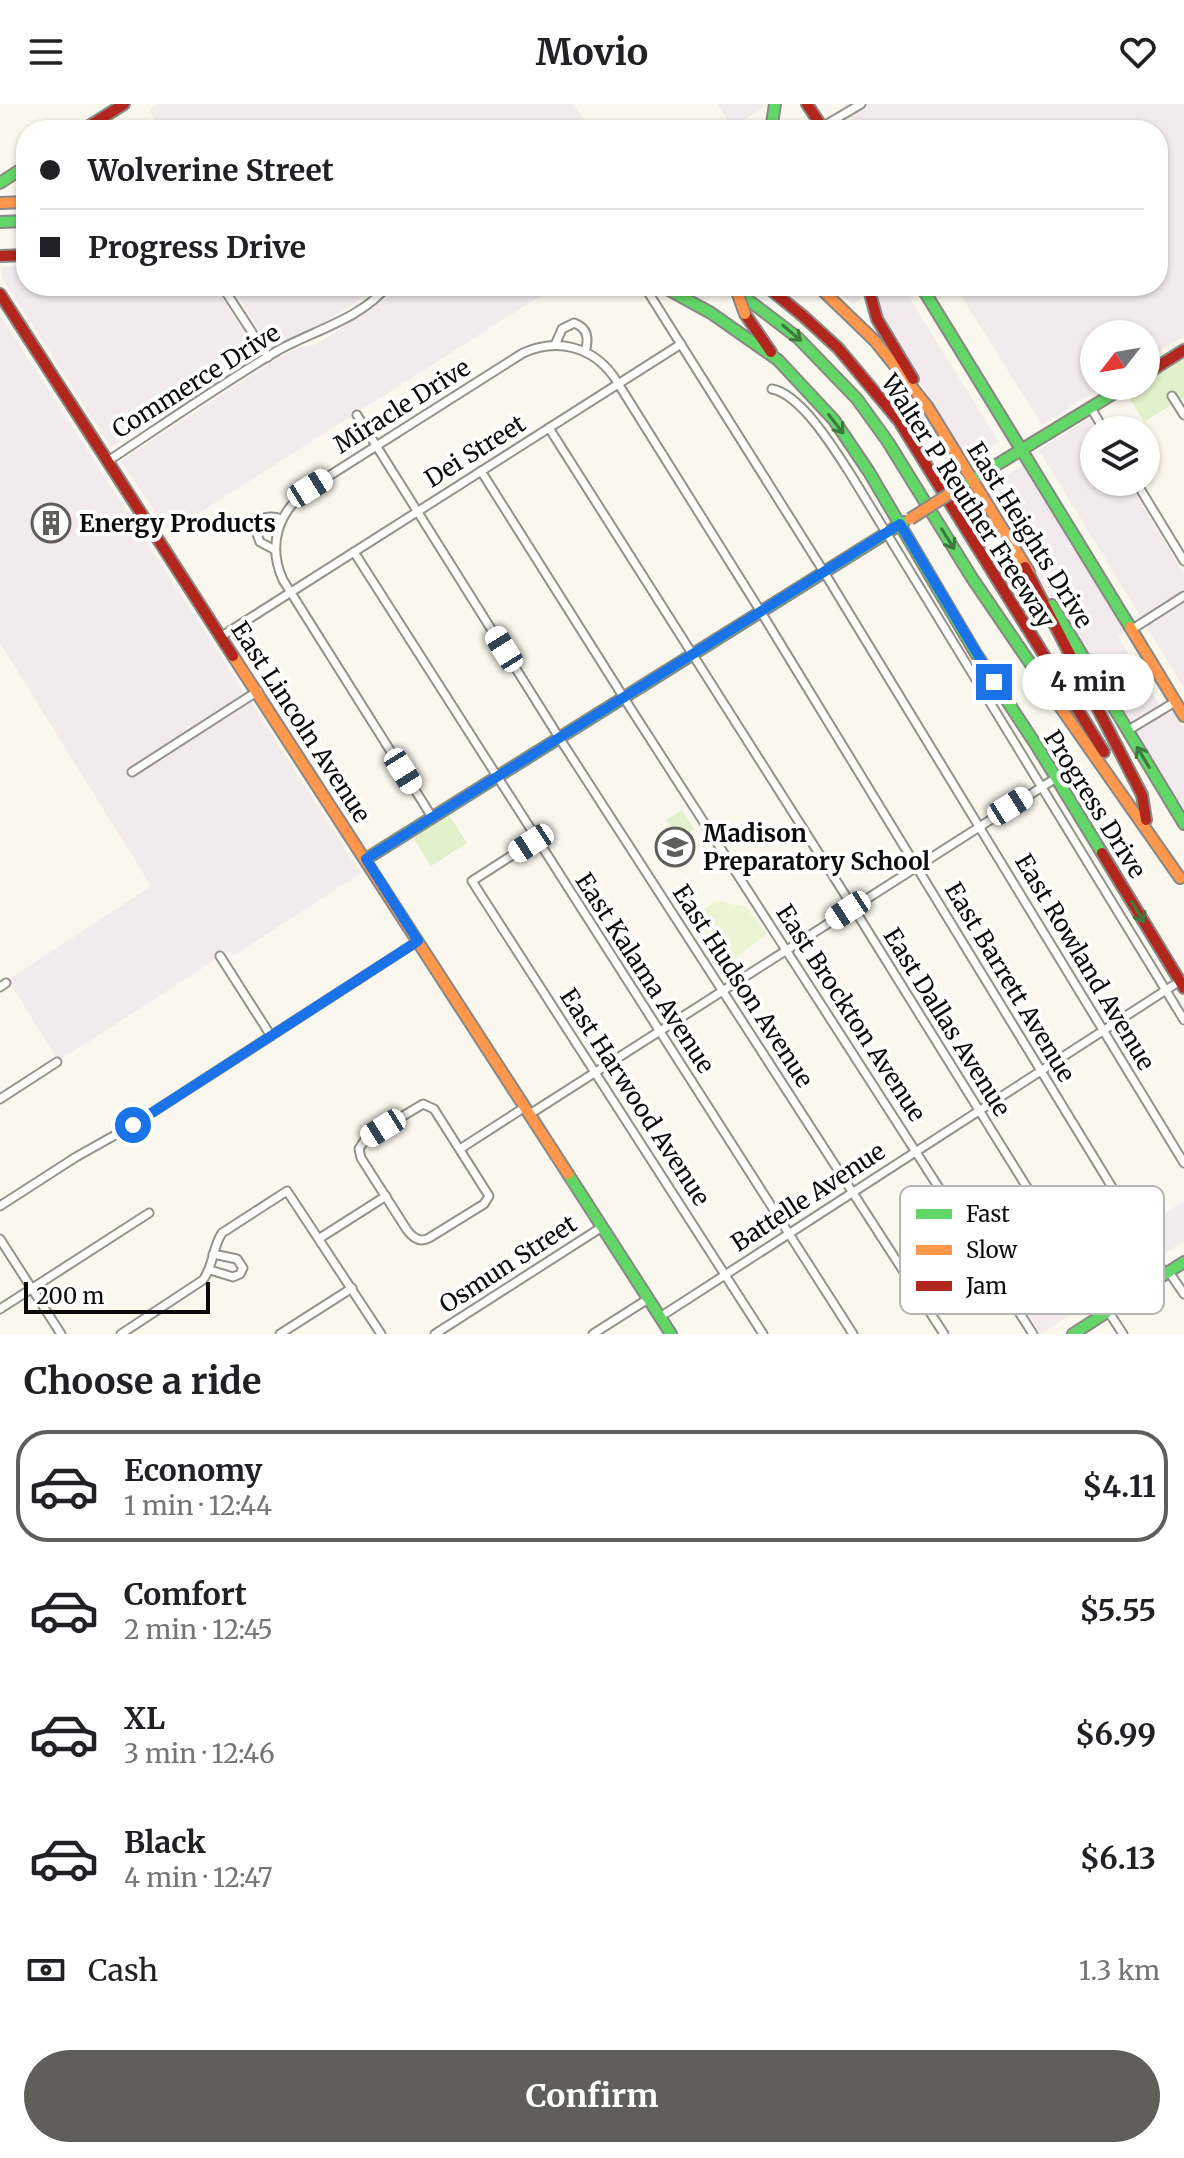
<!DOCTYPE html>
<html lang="en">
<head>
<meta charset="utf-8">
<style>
  :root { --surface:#fff; --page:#f2f2f2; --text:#202124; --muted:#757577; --line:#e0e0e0; --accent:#5f5e5a }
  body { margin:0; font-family:Merriweather,serif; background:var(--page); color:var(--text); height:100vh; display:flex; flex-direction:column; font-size:30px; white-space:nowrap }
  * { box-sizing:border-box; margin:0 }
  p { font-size:26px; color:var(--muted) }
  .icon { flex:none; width:44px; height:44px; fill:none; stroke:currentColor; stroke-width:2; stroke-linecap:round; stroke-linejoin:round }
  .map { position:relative; height:1230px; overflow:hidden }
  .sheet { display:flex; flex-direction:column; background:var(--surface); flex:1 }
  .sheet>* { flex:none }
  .banner { position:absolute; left:16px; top:16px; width:1152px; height:176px; border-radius:32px; box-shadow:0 2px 6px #0004; display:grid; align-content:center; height:176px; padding:0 24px; background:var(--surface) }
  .needle { width:52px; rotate:239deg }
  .fabs { position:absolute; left:1080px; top:216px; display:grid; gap:16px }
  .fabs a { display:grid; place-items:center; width:80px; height:80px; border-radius:50%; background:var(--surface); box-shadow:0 2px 6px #0004; font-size:40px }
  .scale { position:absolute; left:24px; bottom:20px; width:186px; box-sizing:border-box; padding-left:8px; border:4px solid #0b0b0b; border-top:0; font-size:22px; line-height:28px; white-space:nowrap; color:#0b0b0b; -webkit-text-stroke:6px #fff; paint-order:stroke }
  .end { position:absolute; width:36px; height:36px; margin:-18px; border:10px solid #1a73e8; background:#fff; box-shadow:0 0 0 4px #fff }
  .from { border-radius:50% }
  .bubble { position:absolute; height:56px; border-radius:28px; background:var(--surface); box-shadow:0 2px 6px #0004; font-size:26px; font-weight:700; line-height:56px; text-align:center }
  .car { position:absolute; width:24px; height:48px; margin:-24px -12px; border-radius:10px; box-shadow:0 0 6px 2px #0007; background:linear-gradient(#fff 24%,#345 0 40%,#fff 0 76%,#345 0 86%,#fff 0) }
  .banner b { display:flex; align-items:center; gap:28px; height:76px; font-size:30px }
  .banner b+b { border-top:2px solid var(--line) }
  .banner i { width:20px; height:20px; background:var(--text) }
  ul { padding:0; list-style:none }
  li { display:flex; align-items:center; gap:24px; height:112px; margin:0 16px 12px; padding:0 8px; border:4px solid transparent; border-radius:32px }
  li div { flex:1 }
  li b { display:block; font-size:30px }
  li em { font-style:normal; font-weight:700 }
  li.active { border-color:var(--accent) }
  li>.icon { width:72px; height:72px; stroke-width:1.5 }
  h2 { padding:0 24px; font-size:36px; line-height:96px }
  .pay { display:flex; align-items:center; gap:20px; height:88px; padding:0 24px; font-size:30px }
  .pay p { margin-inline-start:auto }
  .button { display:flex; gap:16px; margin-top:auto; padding:16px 24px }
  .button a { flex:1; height:92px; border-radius:48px; background:var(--accent); color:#fff; font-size:32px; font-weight:700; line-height:92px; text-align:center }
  header { display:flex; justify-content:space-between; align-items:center; height:104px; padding:0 24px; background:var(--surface); font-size:36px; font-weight:700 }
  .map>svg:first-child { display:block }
</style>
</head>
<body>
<header><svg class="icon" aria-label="menu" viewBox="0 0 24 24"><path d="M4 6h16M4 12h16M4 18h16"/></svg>Movio<svg class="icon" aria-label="heart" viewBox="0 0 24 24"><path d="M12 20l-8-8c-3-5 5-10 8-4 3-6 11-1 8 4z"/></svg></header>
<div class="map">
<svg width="1184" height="1230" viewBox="0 0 1184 1230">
  <rect width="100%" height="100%" fill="#faf8ee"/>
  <g fill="#f2eaec">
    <path d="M157,0H574L591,26H162L149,6Z"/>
    <path d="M718,0H763V4L732,23Z"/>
    <path d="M846,0H1184V232L1146,256V230H1094V282H1104L1042,321L955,182H1158V26H859L844,2Z"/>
    <path d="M26,162V182H215L258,250L111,343L1,172L3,163Z"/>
    <path d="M231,182H381L313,226L298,230L271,245Z"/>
    <path d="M394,182H556L169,428L121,357L278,254L298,244L317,240L377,201Z"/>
    <path d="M831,182H859L860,196L853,200Z"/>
    <path d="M872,182H902L999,338L977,352L979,356L973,360L968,357L883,217Z"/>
    <path d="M0,211L361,769L233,852L229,847L63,954L56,953L8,876L151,782L0,539Z"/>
    <path d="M1089,314L1096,326H1094V378H1128L1184,470V584L1039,346Z"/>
    <path d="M1023,361L1125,528L1118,532L1158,599L1166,610L1173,608L1184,625V712L985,385L984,381L991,377L993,380Z"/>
    <path d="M1184,1097V1137L1041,1230L1017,1192L1127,1120L1144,1123Z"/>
  </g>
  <g fill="#e1f1cc">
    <path d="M1184,254V293L1144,318L1127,290L1140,282H1146V278Z"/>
    <path d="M682,706L694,725L679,735L666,716Z"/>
    <path d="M449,711L467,739L431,762L413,734Z"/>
  </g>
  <path fill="#ebf5d6" d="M715,797L746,803L767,830L729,859L724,858L693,813Z"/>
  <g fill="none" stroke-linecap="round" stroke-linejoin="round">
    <g stroke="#93928d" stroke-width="11">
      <g id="street">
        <path d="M822,23L861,0"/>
        <path d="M222,182L268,253"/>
        <path d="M648,188L824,468L1184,1059"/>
        <path d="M555,241L562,225L574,219C588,224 589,235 585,248"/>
        <path d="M772,285C801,290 835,346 851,371L1184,916"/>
        <path d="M1172,292L1184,311"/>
        <path d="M1091,304L1104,326"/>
        <path d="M357,311L560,635L944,1230"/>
        <path d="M549,324L856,808L1105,1209"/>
        <path d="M108,357C164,320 220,281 277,247C310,228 363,214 387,182"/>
        <path d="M481,367L631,605L1033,1230"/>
        <path d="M1136,378L1184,457"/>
        <path d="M275,446L260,438L255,425C259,412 270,411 282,415"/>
        <path d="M354,448L853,1230"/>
        <path d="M1131,526L1184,492"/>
        <path d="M222,532L681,240"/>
        <path d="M1127,627L1175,598"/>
        <path d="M132,668L258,587"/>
        <path d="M432,713L283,476C267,441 278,407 310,384L523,249C557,234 592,242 614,273L761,508L1165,1170"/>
        <path d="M536,736L472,777L763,1230"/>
        <path d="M220,852L271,932"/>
        <path d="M0,883L6,879"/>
        <path d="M0,995L57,958"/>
        <path d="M423,1000L434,1005L489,1092L484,1100L429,1134C420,1139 413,1134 407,1126L361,1054L359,1045L366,1034Z"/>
        <path d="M530,1010L1056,674"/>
        <path d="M460,1045L525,1003"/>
        <path d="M0,1102L76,1053L133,1021L418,837"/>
        <path d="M320,1134L386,1092"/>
        <path d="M0,1135L61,1230"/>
        <path d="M210,1166L233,1173L240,1170L243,1164L237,1155L213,1150"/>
        <path d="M1169,1168L1184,1190"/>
        <path d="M0,1205L149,1109"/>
        <path d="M1108,1207L1123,1230"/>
        <path d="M660,1213L1180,877"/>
        <path d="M121,1230L203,1176C214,1161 212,1144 222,1129L287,1087L381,1230"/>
        <path d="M280,1230L352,1184"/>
        <path d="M435,1230L602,1123"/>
        <path d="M593,1230L648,1195"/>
      </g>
    </g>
    <g stroke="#898884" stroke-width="14">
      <g id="fast">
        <path d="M771,26L775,0"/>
        <path d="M0,79L26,62"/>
        <path d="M0,118L26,117"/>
        <path d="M662,182L711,209L778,256L834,316L869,368L975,548L1038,644L1102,749"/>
        <path d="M730,182L798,234L857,295L888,338L972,474L1047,584"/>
        <path d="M921,182L1130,523"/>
        <path d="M957,385L1126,282"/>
        <path d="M1052,501L1184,720"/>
        <path d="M366,755L904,418"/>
        <path d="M568,1070L671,1230"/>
        <path d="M1073,1230L1184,1158"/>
      </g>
    </g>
    <g stroke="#898884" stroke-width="14">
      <g id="slow">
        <path d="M0,99L26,98"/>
        <path d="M818,182L875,237L927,302L1029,468"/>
        <path d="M1130,523L1184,612"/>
        <path d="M233,552L568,1070"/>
        <path d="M1047,584L1180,774"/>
      </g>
    </g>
    <g stroke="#898884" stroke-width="14">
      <g id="jam">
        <path d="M807,0L824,26"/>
        <path d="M83,26L124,0"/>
        <path d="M0,152L26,151"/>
        <path d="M766,182L803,212L838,244L899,317L1104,648"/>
        <path d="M868,182L877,215L913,275"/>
        <path d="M0,190L233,552"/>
        <path d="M745,210L771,248"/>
        <path d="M1146,270L1184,246"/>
        <path d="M1025,463L1142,691L1146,716"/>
        <path d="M1102,749L1184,884"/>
      </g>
    </g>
    <use href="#street" stroke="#fefefc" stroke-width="7"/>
    <use href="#fast" stroke="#63d668" stroke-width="10"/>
    <use href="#slow" stroke="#ff974d" stroke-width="10"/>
    <use href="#jam" stroke="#b3261e" stroke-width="10"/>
    <g stroke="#898884" stroke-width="14" stroke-linecap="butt">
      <g id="slow-bridge">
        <path d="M735,182L745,210"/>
        <path d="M910,415L957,385"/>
      </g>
    </g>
    <use href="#slow-bridge" stroke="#ff974d" stroke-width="10"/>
  </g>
  <defs><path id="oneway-shaft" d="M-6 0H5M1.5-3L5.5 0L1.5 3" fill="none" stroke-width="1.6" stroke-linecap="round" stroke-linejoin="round" transform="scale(2)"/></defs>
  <g stroke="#3b7b3e">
    <use href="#oneway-shaft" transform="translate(792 229) rotate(40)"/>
    <use href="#oneway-shaft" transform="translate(836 320) rotate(52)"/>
    <use href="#oneway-shaft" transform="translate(948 435) rotate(58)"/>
    <use href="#oneway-shaft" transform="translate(1143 653) rotate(-121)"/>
    <use href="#oneway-shaft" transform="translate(1138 808) rotate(59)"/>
  </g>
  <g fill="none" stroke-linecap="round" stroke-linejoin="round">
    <path stroke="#1a73e8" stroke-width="10" d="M133,1021L418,837L366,755L900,420L994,578"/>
  </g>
  <defs>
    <g id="building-ring" transform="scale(2)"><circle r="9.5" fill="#fff" stroke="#5f5e5a" stroke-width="1.5"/><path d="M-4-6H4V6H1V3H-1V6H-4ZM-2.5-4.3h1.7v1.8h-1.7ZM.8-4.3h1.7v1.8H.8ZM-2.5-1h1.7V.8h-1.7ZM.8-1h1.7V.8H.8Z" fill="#5f5e5a"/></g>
    <g id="school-ring" transform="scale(2)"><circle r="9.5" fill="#fff" stroke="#5f5e5a" stroke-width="1.5"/><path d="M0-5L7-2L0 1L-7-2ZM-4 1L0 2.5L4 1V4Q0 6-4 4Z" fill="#5f5e5a"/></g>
  </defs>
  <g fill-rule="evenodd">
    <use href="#building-ring" x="51" y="419"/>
    <use href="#school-ring" x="675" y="743"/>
  </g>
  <g text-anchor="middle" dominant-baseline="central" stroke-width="8" stroke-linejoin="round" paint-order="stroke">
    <g font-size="24" fill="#0b0b0b" stroke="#fff">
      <text transform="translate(196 277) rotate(-32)">Commerce Drive</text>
      <text transform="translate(402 302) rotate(-32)">Miracle Drive</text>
      <text transform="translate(475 347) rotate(-32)">Dei Street</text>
      <text transform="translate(968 397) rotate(57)">Walter P Reuther Freeway</text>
      <text transform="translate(1030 431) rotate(58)">East Heights Drive</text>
      <text transform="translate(301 618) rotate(57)">East Lincoln Avenue</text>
      <text transform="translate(1095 700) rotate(58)">Progress Drive</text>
      <text transform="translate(1085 858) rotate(59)">East Rowland Avenue</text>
      <text transform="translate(645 869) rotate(57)">East Kalama Avenue</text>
      <text transform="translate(1010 878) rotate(59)">East Barrett Avenue</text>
      <text transform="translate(743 882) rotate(57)">East Hudson Avenue</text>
      <text transform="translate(851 909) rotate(57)">East Brockton Avenue</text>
      <text transform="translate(947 918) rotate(58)">East Dallas Avenue</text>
      <text transform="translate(635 993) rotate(57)">East Harwood Avenue</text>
      <text transform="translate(808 1093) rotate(-33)">Battelle Avenue</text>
      <text transform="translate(508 1160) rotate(-33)">Osmun Street</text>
    </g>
    <g font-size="24" font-weight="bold" fill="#0b0b0b" stroke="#fff" text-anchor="start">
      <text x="79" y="419">Energy Products</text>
      <text x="703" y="729">Madison<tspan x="703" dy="28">Preparatory School</tspan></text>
    </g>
  </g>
  <rect x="900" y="1082" width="264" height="128" rx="12" fill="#fff" stroke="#b6b6b6" stroke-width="2"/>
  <rect x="916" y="1105" width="36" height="10" fill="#63d668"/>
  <rect x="916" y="1141" width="36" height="10" fill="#ff974d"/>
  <rect x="916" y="1177" width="36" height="10" fill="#b3261e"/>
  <g font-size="22" fill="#0b0b0b">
    <text x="966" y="1118">Fast</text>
    <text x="966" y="1154">Slow</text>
    <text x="966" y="1190">Jam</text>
  </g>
</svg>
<div class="fabs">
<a><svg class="needle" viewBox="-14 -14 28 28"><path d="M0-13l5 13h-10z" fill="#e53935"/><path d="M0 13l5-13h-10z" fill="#757577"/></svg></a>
<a><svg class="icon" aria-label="layers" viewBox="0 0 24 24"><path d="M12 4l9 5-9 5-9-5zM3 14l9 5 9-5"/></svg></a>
</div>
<div class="scale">200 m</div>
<i class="end from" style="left:133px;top:1021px"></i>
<i class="end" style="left:994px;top:578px"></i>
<div class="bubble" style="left:1022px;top:550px;width:132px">4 min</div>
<i class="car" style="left:310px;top:384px;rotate:58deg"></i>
<i class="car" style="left:504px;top:545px;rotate:328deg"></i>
<i class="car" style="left:403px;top:667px;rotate:148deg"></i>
<i class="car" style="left:1010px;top:702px;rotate:58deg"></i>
<i class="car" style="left:531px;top:739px;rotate:237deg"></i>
<i class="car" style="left:848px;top:806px;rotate:237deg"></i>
<i class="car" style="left:383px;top:1024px;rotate:238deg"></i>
<div class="banner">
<b><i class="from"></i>Wolverine Street</b>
<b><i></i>Progress Drive</b>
</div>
</div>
<section class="sheet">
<h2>Choose a ride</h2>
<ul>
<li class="active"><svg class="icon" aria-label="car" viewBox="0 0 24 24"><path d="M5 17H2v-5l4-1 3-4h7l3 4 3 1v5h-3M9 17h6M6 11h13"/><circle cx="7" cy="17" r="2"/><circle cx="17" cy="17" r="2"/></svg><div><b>Economy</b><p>1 min · 12:44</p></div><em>$4.11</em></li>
<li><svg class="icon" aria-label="car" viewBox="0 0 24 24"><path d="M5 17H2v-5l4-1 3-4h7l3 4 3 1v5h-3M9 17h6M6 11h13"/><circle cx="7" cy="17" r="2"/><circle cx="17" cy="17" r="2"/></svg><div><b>Comfort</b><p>2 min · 12:45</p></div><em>$5.55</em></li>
<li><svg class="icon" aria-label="car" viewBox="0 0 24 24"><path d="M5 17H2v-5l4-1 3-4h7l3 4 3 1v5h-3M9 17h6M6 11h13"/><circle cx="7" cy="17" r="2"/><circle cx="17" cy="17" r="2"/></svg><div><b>XL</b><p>3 min · 12:46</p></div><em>$6.99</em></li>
<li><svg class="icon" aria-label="car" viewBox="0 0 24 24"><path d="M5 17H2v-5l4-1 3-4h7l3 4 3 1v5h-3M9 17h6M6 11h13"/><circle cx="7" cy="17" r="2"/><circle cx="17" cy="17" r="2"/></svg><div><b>Black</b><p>4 min · 12:47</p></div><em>$6.13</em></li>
</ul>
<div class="pay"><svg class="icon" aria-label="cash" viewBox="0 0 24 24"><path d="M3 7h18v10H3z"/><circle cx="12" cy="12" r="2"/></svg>Cash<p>1.3 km</p></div>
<div class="button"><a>Confirm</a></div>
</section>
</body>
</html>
